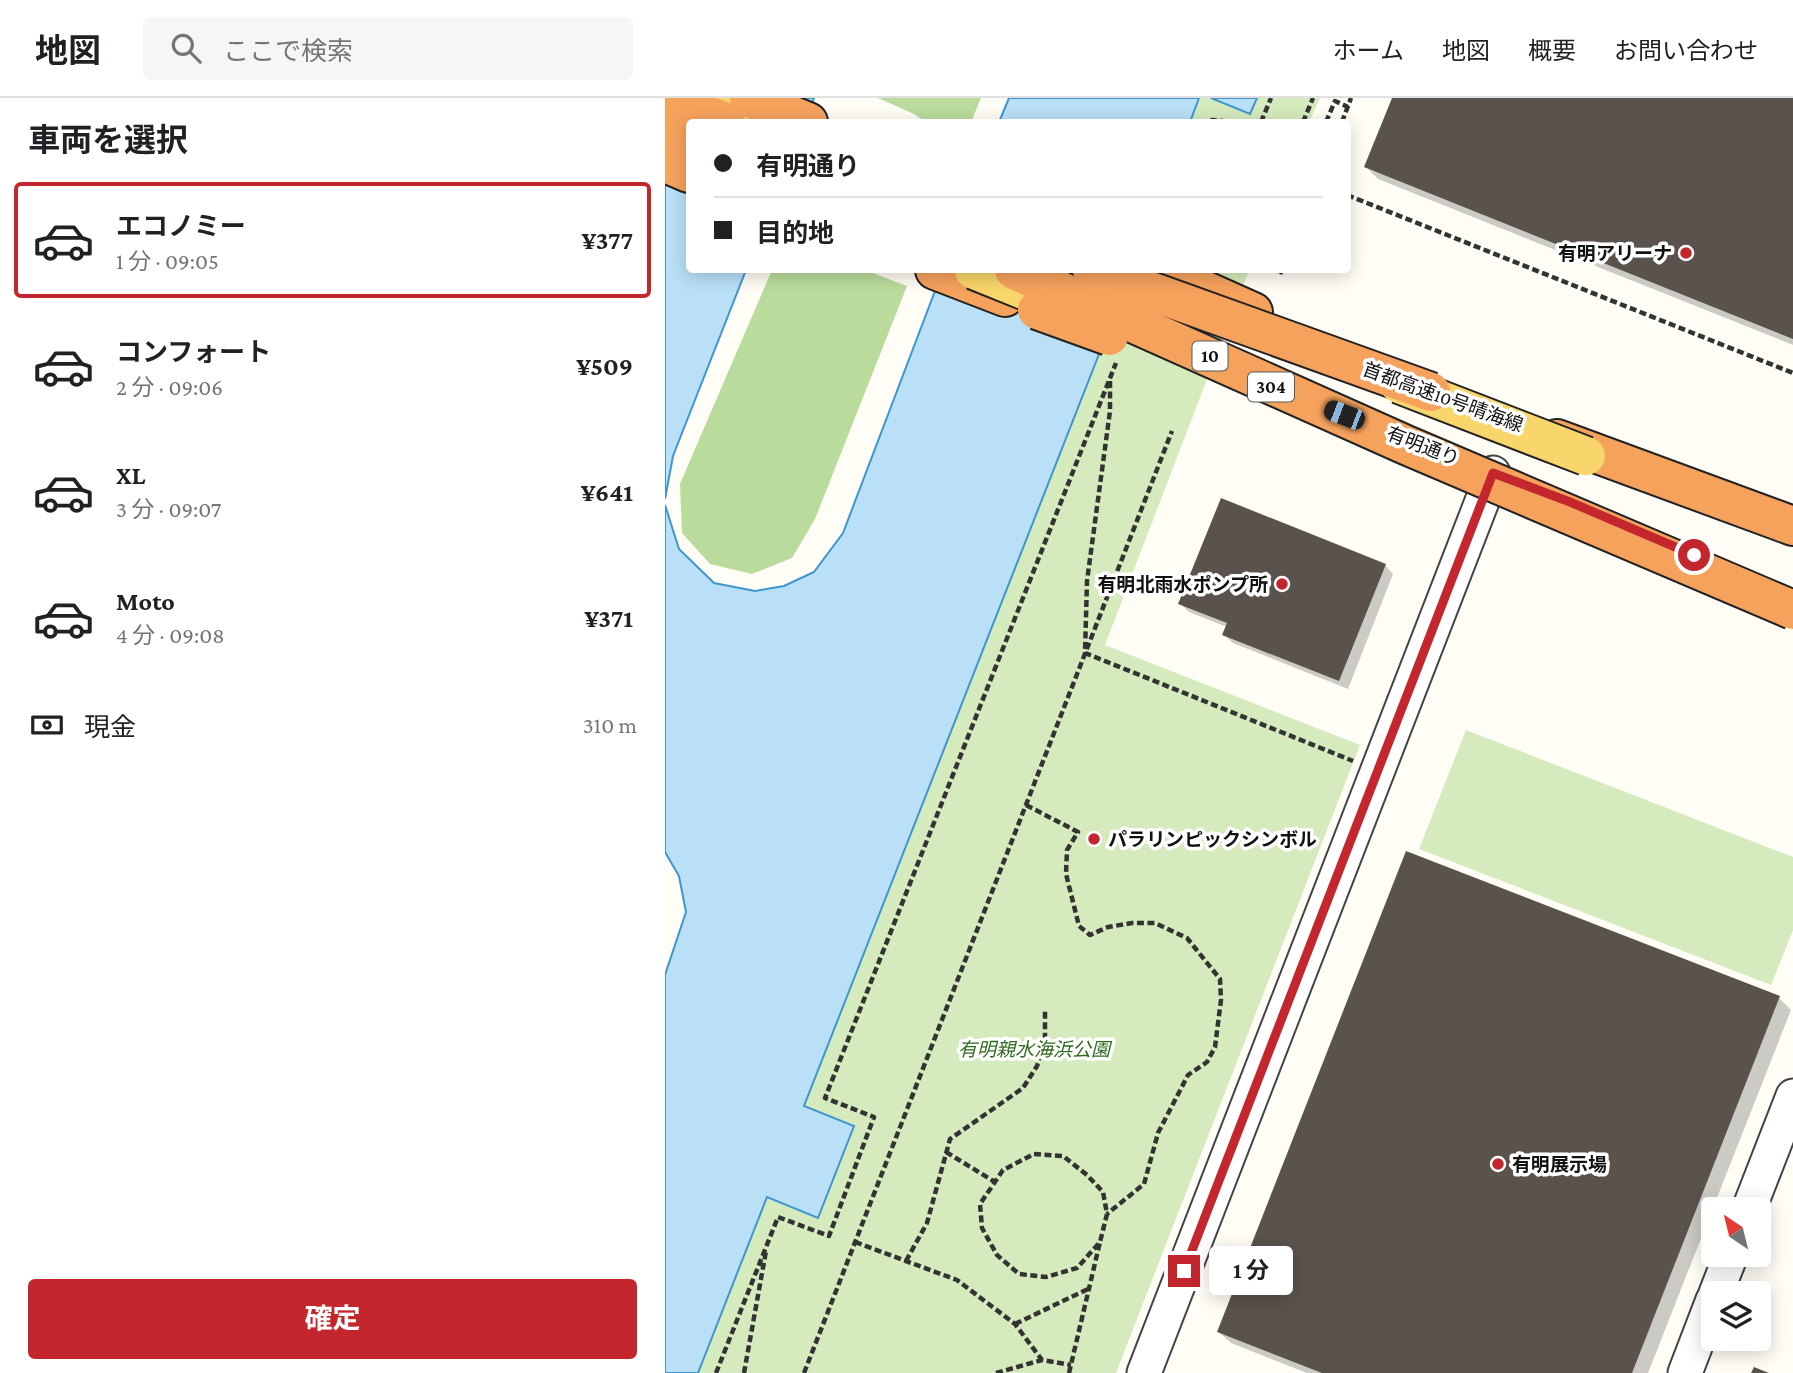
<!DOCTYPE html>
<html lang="ja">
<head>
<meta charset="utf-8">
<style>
  :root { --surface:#fff; --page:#f6f6f6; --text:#202124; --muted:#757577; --line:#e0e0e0; --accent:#c4262e }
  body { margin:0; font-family:"Crimson Pro","Noto Sans JP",serif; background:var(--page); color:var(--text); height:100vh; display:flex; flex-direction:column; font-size:26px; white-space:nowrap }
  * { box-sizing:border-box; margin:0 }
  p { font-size:23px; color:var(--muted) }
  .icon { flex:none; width:38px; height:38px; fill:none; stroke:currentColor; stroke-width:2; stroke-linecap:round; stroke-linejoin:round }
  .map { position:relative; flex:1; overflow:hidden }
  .drawer { display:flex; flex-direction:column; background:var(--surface); width:665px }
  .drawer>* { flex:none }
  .banner { position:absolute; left:21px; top:21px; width:665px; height:154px; border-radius:7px; box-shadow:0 4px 18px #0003; display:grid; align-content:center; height:154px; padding:0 28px; background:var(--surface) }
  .needle { width:46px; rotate:325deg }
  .buttons { position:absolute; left:1036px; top:1099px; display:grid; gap:14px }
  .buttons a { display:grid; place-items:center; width:70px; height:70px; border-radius:7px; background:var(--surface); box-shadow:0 4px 18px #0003; font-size:35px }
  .end { position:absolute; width:32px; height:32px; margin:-16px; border:9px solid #c4262e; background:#fff; box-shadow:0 0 0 4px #fff }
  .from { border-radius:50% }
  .bubble { position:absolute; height:49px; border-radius:7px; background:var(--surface); box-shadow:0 4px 18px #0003; font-size:23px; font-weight:700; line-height:49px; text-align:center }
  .car { position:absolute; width:21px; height:42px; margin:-21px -10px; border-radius:9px; box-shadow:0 0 5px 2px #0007; background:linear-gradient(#222 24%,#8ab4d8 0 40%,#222 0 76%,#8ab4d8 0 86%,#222 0) }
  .banner b { display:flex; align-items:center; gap:24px; height:66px; font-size:26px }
  .banner b+b { border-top:2px solid var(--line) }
  .banner i { width:18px; height:18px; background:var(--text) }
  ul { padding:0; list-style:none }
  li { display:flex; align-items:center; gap:21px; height:116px; margin:0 14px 10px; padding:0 14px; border:4px solid transparent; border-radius:7px }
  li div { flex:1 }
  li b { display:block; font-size:26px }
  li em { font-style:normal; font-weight:700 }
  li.active { border-color:var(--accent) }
  li>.icon { width:63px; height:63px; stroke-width:1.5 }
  h2 { padding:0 28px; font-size:32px; line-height:84px }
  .pay { display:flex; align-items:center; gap:18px; height:77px; padding:0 28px; font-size:26px }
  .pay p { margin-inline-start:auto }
  .primary-button { display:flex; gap:14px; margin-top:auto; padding:14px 28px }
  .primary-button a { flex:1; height:80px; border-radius:7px; background:var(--accent); color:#fff; font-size:28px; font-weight:700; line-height:80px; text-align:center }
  header { display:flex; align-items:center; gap:42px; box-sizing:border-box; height:98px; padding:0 35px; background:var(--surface); border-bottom:2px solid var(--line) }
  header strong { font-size:33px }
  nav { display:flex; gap:38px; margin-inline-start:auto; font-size:24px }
  .search { width:490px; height:63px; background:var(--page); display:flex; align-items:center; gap:18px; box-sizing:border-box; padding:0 24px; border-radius:7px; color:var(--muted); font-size:26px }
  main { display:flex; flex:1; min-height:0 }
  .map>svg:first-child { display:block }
</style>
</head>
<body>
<header>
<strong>地図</strong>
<div class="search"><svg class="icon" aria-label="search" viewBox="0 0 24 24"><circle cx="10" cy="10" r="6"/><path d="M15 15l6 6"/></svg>ここで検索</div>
<nav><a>ホーム</a><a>地図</a><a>概要</a><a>お問い合わせ</a></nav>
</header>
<main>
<section class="drawer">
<h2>車両を選択</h2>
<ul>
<li class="active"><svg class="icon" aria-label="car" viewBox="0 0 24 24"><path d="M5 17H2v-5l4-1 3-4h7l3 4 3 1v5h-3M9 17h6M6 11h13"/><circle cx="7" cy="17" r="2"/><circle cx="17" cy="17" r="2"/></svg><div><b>エコノミー</b><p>1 分 · 09:05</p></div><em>¥377</em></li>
<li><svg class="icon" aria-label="car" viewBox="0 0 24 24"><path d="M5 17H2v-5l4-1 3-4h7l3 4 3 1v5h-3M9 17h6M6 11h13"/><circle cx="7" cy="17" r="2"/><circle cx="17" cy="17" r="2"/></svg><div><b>コンフォート</b><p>2 分 · 09:06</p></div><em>¥509</em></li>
<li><svg class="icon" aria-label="car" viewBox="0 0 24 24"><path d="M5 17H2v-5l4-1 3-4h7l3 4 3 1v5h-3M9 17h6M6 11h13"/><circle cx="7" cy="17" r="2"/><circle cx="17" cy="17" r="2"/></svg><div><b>XL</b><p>3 分 · 09:07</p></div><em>¥641</em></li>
<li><svg class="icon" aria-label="car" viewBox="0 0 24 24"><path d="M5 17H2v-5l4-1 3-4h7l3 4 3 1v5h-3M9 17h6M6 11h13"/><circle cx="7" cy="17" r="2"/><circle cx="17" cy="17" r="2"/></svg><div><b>Moto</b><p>4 分 · 09:08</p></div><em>¥371</em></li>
</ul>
<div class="pay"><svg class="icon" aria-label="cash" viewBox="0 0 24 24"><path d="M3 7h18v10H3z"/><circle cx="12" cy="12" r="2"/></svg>現金<p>310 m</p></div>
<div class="primary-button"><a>確定</a></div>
</section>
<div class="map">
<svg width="1128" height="1275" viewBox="0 0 1128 1275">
  <rect width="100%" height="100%" fill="#fffdf5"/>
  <g fill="#d5ebbd">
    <path d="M534,0H546L585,16L592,0H655L644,24H525Z"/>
    <path d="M467,172H584L440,547L695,647L451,1275H33L102,1098L153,1119L189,1028L139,1008Z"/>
    <path d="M801,632L1128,759V832L1106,887L754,751Z"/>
  </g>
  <g fill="#b9dc9c">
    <path d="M213,0H316L306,24H261L249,16Z"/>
    <path d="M107,172H200L242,188L150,421L127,460L87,476L45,466L17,435L15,386Z"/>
  </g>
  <g fill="#b9e0f7" stroke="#3f96cf" stroke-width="2">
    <path d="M0,0H149L139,24H24V172H81L8,358L0,401Z"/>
    <path d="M344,0H534L525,24H334Z"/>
    <path d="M546,0H592L585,16Z"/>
    <path d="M278,172H467L139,1008L189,1028L153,1120L102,1099L33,1275H0V877L21,814L14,778L0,754V407L14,451L49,485L90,493L119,488L149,474L178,435Z"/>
  </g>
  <g fill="#0003">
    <path d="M729,0H1128V247L713,81L701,69Z"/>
    <path d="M720,467L728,476L683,591L568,545L559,537L562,529L524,514L515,505Z"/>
    <path d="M742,755L1114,900L1126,912L983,1275H642L566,1245L554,1234Z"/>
  </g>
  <g fill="#5a524d">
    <path d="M727,0H1128V241L699,69Z"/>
    <path d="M556,400L721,466L674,583L557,537L562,525L513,506Z"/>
    <path d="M741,753L1115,898L967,1275H657L552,1234Z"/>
    <path d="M1089,1269L1104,1275H1086Z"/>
  </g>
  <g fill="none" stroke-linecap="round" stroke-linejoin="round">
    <g stroke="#444" stroke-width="37">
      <g id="minor">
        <path d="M1084,1111L1128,998"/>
        <path d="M1051,1195L1066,1157"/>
        <path d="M479,1275L828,375"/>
        <path d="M1020,1275L1048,1202"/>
      </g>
    </g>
    <g stroke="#222" stroke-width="42">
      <path id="major" d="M33,2L89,24"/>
    </g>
    <g stroke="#222" stroke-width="42">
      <g id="highway">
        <path d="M84,0L143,24"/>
        <path d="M0,1L61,24"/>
        <path d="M0,30L24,40"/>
        <path d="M0,65L24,75"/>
        <path d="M270,172L340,199"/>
        <path d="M494,172L588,214"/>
        <path d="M892,341L1128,428"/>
      </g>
    </g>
    <g stroke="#333" stroke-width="4.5" stroke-dasharray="7 3.5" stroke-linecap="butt">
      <path d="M546,24L547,22L568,24"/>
      <path d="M596,24L606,0"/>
      <path d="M638,24L648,0"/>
      <path d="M661,24L670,3L683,9"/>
      <path d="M677,24L686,0"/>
      <path d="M682,97L1128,275"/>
      <path d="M615,176L617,172"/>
      <path d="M445,283V313L422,483L420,555L688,663"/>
      <path d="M361,707L413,734L402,752L401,776L414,828L425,837L443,829L467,825H490L522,840L555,881L556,902L550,949L542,964L523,977L493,1035L479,1086L442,1116"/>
      <path d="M281,1054L330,1084"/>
      <path d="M369,1056L398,1058L422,1077L438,1094L442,1116L435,1144L412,1170L381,1179L354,1176L332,1157L317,1130L315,1106L338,1072Z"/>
      <path d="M190,1144L292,1182L350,1226L377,1262"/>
      <path d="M241,1163L262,1125L285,1041L358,990L372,968L380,941V913"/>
      <path d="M350,1226L423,1191"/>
      <path d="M51,1275L113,1119L164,1138L209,1019L160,1000L451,265"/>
      <path d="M79,1275L101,1153"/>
      <path d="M139,1275L507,333"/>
      <path d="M331,1275L377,1262L406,1267"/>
      <path d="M404,1275L435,1144"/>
    </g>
    <use href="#minor" stroke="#fff" stroke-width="33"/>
    <use href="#major" stroke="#f9d66b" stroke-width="38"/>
    <use href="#highway" stroke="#f5a25d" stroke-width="38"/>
    <g stroke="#222" stroke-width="42" stroke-linecap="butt">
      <g id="major-bridge">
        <path d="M309,172L381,201"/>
        <path d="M734,286L921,358"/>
      </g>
    </g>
    <g stroke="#222" stroke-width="42" stroke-linecap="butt">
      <g id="highway-bridge">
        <path d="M349,172L741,347L1128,512"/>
        <path d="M427,172L766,294"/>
        <path d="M372,212L444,238"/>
      </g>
    </g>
    <use href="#major-bridge" stroke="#f9d66b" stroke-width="38"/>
    <use href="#highway-bridge" stroke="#f5a25d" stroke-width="38"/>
  </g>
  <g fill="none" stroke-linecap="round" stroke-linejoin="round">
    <path stroke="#c4262e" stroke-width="9" d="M519,1173L828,375L905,404L1029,457"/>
  </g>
  <g fill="#c4262e" stroke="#fff" stroke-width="2.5">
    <circle cx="1021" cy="155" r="7"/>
    <circle cx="617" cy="486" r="7"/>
    <circle cx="429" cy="741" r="7"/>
    <circle cx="833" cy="1066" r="7"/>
  </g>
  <g text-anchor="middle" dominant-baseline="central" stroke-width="7" stroke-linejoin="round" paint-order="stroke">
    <g fill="#fff" stroke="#585858" stroke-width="2">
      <rect x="527.5" y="243.5" width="35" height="29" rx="5"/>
      <rect x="583" y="274.5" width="46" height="29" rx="5"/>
    </g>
    <g font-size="18" font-weight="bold" fill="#111">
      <text x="545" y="258">10</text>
      <text x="606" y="289">304</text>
    </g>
    <g font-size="19" font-weight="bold" fill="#111" stroke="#fff" text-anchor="end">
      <text x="1007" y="155">有明アリーナ</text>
      <text x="603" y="486">有明北雨水ポンプ所</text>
      <text x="443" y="741" text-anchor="start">パラリンピックシンボル</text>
      <text x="847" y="1066" text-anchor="start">有明展示場</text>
    </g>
    <g font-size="19" fill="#111" stroke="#fff">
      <text transform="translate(778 299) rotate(20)">首都高速10号晴海線</text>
      <text transform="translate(758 348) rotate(21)">有明通り</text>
    </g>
    <g font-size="19" font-style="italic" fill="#2f6b1f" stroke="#fff">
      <text x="369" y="951">有明親水海浜公園</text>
    </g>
  </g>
</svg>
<div class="buttons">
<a><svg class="needle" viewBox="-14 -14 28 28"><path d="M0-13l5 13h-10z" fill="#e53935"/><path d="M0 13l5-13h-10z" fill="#757577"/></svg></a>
<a><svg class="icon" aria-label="layers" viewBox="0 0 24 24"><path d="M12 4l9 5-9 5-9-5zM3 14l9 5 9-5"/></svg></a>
</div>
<i class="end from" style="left:1029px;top:457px"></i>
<i class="end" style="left:519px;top:1173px"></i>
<div class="bubble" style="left:544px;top:1148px;width:84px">1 分</div>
<i class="car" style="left:679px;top:317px;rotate:291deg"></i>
<div class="banner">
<b><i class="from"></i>有明通り</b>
<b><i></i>目的地</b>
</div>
</div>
</main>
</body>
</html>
